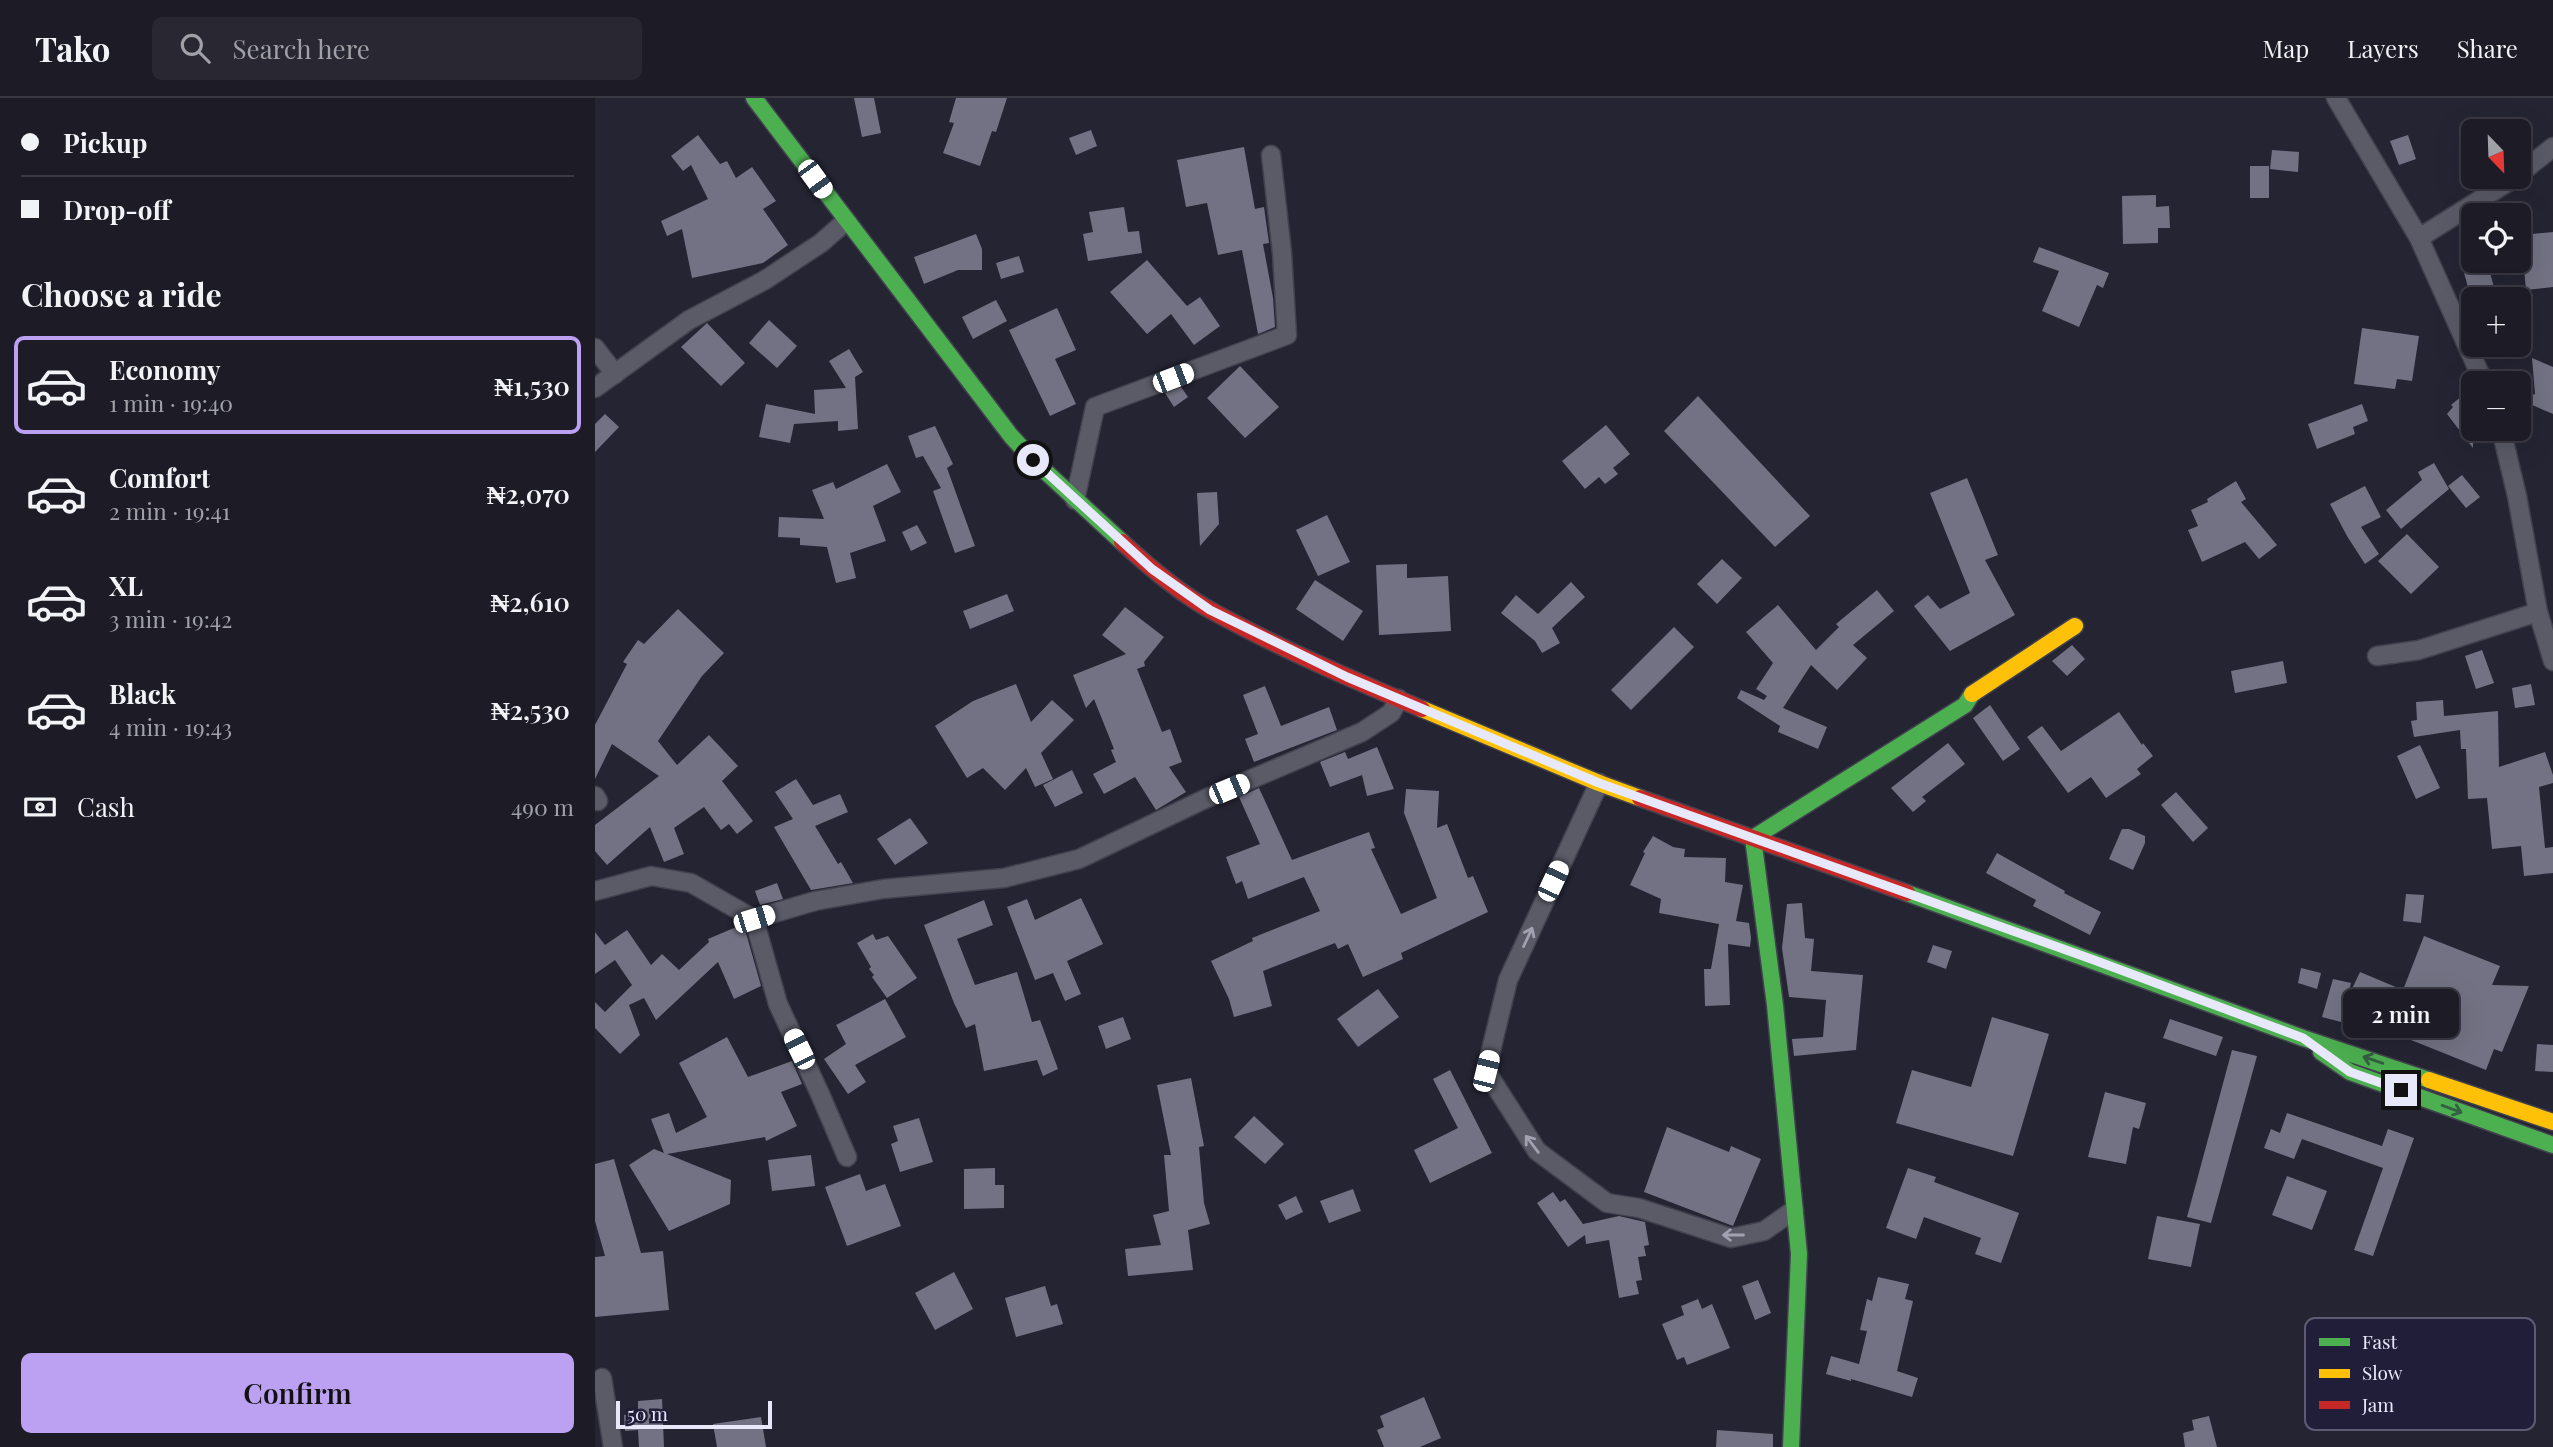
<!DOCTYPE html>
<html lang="en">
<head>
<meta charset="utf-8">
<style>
  :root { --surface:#1c1b26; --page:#292832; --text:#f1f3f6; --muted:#a0a1a7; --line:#3a3943; --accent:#bca0f2 }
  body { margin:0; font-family:"Playfair Display",serif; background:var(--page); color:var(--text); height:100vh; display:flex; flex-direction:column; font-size:26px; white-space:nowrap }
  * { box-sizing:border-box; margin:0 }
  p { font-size:23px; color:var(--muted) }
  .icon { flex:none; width:38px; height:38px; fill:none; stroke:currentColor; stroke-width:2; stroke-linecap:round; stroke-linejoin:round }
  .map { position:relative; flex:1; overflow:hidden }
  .drawer { display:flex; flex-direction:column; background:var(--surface); width:595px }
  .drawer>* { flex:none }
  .top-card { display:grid; align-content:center; height:154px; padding:0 21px; background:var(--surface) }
  .needle { width:46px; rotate:157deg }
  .buttons { position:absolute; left:1866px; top:21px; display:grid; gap:14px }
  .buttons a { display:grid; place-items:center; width:70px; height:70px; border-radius:10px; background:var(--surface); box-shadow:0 7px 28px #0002,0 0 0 2px var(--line); font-size:35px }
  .scale { position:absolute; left:21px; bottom:18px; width:156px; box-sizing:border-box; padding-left:7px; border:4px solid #e7e8fa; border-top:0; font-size:19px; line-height:24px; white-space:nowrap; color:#e7e8fa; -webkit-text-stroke:5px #201e39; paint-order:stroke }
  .end { position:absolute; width:32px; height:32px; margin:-16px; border:9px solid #e7e8fa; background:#111; box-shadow:0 0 0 4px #111 }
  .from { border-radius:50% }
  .bubble { position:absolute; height:49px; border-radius:10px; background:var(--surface); box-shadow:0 7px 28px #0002,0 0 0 2px var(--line); font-size:23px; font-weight:600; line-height:49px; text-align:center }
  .car { position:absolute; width:21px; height:42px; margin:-21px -10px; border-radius:9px; box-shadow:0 0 5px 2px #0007; background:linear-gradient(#fff 24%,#345 0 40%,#fff 0 76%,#345 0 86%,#fff 0) }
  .top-card b { display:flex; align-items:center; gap:24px; height:66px; font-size:26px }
  .top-card b+b { border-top:2px solid var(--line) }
  .top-card i { width:18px; height:18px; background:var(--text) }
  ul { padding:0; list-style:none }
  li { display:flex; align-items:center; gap:21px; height:98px; margin:0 14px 10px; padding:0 7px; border:4px solid transparent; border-radius:10px }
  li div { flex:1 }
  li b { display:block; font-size:26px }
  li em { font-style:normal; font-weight:600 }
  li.active { border-color:var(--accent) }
  li>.icon { width:63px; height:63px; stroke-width:1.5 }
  h2 { padding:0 21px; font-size:32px; line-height:84px }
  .pay { display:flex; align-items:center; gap:18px; height:77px; padding:0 21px; font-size:26px }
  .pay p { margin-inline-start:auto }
  .cta { display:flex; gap:14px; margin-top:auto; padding:14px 21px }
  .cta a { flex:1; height:80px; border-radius:10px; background:var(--accent); color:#111; font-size:28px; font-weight:600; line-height:80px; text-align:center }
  header { display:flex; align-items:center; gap:42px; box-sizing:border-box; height:98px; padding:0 35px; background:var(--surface); border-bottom:2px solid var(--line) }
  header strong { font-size:33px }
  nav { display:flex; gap:38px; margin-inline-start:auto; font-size:24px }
  .search { width:490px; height:63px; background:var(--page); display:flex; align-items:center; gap:18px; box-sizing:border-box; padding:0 24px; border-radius:10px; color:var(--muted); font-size:26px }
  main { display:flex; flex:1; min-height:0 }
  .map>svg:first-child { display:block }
</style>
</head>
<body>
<header>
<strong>Tako</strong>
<div class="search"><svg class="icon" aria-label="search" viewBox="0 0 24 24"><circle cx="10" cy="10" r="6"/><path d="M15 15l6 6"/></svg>Search here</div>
<nav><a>Map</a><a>Layers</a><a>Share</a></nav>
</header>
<main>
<section class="drawer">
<div class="top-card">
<b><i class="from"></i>Pickup</b>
<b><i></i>Drop-off</b>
</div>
<h2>Choose a ride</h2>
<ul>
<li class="active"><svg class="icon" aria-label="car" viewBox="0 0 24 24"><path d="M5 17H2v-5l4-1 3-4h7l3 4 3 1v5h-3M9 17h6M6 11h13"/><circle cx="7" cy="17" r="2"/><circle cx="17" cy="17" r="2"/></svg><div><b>Economy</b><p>1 min · 19:40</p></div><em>₦1,530</em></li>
<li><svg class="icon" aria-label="car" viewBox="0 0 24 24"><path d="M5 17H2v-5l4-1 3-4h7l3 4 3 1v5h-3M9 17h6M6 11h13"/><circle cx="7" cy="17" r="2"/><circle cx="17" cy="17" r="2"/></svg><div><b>Comfort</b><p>2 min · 19:41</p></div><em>₦2,070</em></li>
<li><svg class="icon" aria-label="car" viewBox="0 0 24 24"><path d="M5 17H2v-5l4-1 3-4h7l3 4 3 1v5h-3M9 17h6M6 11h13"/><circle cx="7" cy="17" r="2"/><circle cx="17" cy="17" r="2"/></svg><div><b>XL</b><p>3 min · 19:42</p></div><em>₦2,610</em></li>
<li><svg class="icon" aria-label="car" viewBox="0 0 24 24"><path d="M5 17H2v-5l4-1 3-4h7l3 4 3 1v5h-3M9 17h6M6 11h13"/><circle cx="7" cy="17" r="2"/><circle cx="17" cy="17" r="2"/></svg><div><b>Black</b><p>4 min · 19:43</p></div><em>₦2,530</em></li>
</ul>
<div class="pay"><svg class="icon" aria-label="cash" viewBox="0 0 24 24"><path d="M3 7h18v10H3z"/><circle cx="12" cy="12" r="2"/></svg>Cash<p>490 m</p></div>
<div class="cta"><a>Confirm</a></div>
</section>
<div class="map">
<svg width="1958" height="1349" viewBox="0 0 1958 1349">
  <rect width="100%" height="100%" fill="#252433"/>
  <g fill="#737284">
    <path d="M259,0H279L286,35L267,39Z"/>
    <path d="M361,0H412L401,34L397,33L385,68L348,55L359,25L354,24Z"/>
    <path d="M496,32L502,48L481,57L474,40Z"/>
    <path d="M103,37L125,66L132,63L141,80L157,69L181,103L168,111L193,147L168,165L97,180L87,131L72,138L66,123L113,101L96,67L88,73L76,58Z"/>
    <path d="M1813,37L1821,61L1804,67L1795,43Z"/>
    <path d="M649,49L660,111L669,109L674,145L668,146L678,200L680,229L663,236L647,152L623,157L612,105L591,109L582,62Z"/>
    <path d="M1677,52L1704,54L1703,74L1675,71Z"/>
    <rect x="1655" y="68" width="19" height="32"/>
    <path d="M1561,97V109L1574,108L1575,130H1563V145L1528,146L1527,98Z"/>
    <path d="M529,109L533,134L544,133L547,155L493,163L488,136L498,134L494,114Z"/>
    <path d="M1958,134V189L1931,192L1926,137Z"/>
    <path d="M381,136L387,151V172H363L329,186L319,159Z"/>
    <path d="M1444,149L1514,175L1508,190L1502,187L1484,229L1447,213L1464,173L1438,164Z"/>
    <path d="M424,158L429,174L406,181L401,165Z"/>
    <path d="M552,162L592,208L605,199L625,228L599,247L576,216L552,236L515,194Z"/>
    <path d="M1866,163H1892L1902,201H1876Z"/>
    <path d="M401,202L412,223L378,241L367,219Z"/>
    <path d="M462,210L481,252L460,261L481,306L455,318L414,232Z"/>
    <path d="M174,222L202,248L182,270L154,245Z"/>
    <path d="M112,225L150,265L126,288L86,249Z"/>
    <path d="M1767,230L1824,238L1817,283L1802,281L1800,291L1759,286Z"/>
    <path d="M254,251L268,274L260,279L263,331L243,333V323L199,326L195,345L164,339L171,306L220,316L219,292L251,290L234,263Z"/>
    <path d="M1937,260L1958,269V316L1923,301L1940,296Z"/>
    <path d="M645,268L684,309L650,340L612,300Z"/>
    <path d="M586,289L593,299L579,309L570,295Z"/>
    <path d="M1878,289V350L1852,316L1858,309L1856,307Z"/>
    <path d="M1103,298L1215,418L1180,449L1069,333Z"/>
    <path d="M1767,306L1773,323L1758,329L1760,336L1722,351L1713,326Z"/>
    <path d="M10,316L24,329L0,354V326Z"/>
    <path d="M1011,327L1035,356L1018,370L1023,376L1010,386L1004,379L990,391L967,363Z"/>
    <path d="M340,328L358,366L352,370L380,448L360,455L338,393L346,390L328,358L321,360L313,338Z"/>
    <path d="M1839,365L1854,391L1806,431L1791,412L1827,382L1823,374Z"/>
    <path d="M292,366L306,394L278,408L291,443L255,455L261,480L241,485L232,449L205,447V440L183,439L184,419L229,421L217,392L238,384L241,391Z"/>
    <path d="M1867,377L1885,399L1871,410L1853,388Z"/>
    <path d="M1372,380L1403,457L1390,462L1420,517L1355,553L1319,508L1333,497L1345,511L1375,495L1335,395Z"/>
    <path d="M1641,383L1651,401L1646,404L1682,447L1664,461L1650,444L1607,464L1593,432L1603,428L1596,412L1613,404L1612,401Z"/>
    <path d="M1770,388L1786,419L1766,429L1784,456L1770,466L1752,438L1735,406Z"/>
    <path d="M622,394L624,426L605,448L602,395Z"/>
    <path d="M732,417L755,464L723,478L701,432Z"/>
    <path d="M322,427L332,445L316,453L307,434Z"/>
    <path d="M1812,436L1844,469L1816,496L1783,463Z"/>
    <path d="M1127,461L1147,480L1122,506L1102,486Z"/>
    <path d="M812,466V480L853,478L856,533L784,537L781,467Z"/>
    <path d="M720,482L768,513L748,543L701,511Z"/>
    <path d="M976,484L990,499L957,530L965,545L947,555L940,543L906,515L921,497L943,516Z"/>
    <path d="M1282,492L1299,513L1258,547L1272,560L1242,592L1216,567L1188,610L1232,629L1223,651L1183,634L1185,628L1142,600L1146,592L1169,602L1172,598L1161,591L1178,565L1151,534L1183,507L1221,552L1244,529L1241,526Z"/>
    <path d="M412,496L419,513L375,531L368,513Z"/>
    <path d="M530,509L569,539L549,564L550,568L542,571L567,634L575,631L587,664L574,669L591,694L561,712L540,679L509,696L498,676L521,664L516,652L519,651L499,601L491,610L478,577L531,556L507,537Z"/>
    <path d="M83,511L129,555L107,578L63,643L82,667L114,637L143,668L127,683L158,723L142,736L134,726L126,732L109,709L79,730L89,756L69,764L55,729L12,767L0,753V727L64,678L17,646L0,681V627L32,566L28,564L43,542L49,546Z"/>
    <path d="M1079,529L1099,549L1036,612L1016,592Z"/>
    <path d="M1477,547L1490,561L1472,578L1457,563Z"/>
    <path d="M1887,552L1899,585L1881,591L1870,558Z"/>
    <path d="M1688,563L1692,585L1640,595L1636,573Z"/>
    <path d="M421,586L436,624L457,602L479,622L446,655L458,681L440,689L431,670L410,692L388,670L372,680L340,628L378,603Z"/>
    <path d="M1936,586L1940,607L1920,610L1917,590Z"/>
    <path d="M670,588L686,628L734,609L742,632L659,664L650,641L663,636L648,597Z"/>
    <path d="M1848,602L1849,618L1903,613L1904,669L1950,654L1958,677V685L1944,689L1950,750L1958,749V775L1929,778L1926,748L1897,751L1892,700L1873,701L1871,651H1866L1865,632L1819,639L1816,623L1822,622L1821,604Z"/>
    <path d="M1395,607L1425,651L1408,663L1378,620Z"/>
    <path d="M1524,614L1547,647L1548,645L1558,658L1542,671L1546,676L1511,700L1496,679L1473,695L1432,639L1447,628L1466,653Z"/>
    <path d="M1353,645L1370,666L1327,699L1331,703L1318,714L1296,690Z"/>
    <path d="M1825,647L1845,690L1821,701L1802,658Z"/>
    <path d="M782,649L799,691L772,698L767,677L735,689L725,664L750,654L753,661Z"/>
    <path d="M477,672L488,695L460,709L448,687Z"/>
    <path d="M201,681L218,707L245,696L253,714L220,728L243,766L246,764L258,785L216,792L179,729L198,721L180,694Z"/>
    <path d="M664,690L697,762L774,734L780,750L776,751L806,816L842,800L809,715L811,691L844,693L842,730L852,726L873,780L878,778L893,814L806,855L808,861L768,879L753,846L743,851L740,845L668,873L677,908L639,919L634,901L616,863L658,843L657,840L725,813L709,779L653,801L647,783L641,786L631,759L665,746L644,699Z"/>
    <path d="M1581,694L1613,730L1598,744L1566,707Z"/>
    <path d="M315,720L333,745L300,767L282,741Z"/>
    <path d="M1527,731H1534L1550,738V745L1538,772L1514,761Z"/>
    <path d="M1058,738L1078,749L1090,751L1089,759L1131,760L1130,784L1148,787L1141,823L1154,825L1156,840L1155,849L1133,846L1135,907L1110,908L1109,871H1116L1124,826L1064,815L1066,801L1035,787L1050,755L1048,754Z"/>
    <path d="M1402,755L1470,793L1469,795L1506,814L1495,837L1438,808L1441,802L1391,775Z"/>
    <path d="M182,785L188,801L165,807L160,793Z"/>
    <path d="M1811,796L1829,797L1826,825L1808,823Z"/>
    <path d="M486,800L508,846L472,863L486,896L470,903L458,875L440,882L412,809L432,801L440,822Z"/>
    <path d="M389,802L398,827L362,841L380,887L422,874L437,924L445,922L463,971L448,978L442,962L389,973L380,926L371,930L359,905L329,827Z"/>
    <path d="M1207,805L1210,840L1219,841L1216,873L1268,877L1261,952L1199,958L1197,941L1228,939L1231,902L1194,899L1187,850L1192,806Z"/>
    <path d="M146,827L151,835L166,888L139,901L123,864L61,922L49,900L34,907L45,937L25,956L0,930V904L10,914L37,887L20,862L0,876V834L10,847L32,832L56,867L67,856L84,872L114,844L113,841Z"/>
    <path d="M278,836L281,842L293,838L322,880L292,900L277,879L279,877L274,871L276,869L262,845Z"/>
    <path d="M1829,838L1905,868L1897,887L1934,888L1907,954L1899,951L1891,972L1791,932L1800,911L1756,893L1765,874L1808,892Z"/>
    <path d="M1338,847L1357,853L1351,871L1332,864Z"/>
    <path d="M1706,870L1726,875L1722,891L1703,885Z"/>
    <path d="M1738,881L1756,885L1746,924L1727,919Z"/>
    <path d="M783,891L804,919L763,949L742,921Z"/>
    <path d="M290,901L311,939L260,967L271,984L253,996L229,961L251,946L241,927Z"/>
    <path d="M528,919L536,941L511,951L503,928Z"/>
    <path d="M1397,919L1454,936L1418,1058L1301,1025L1317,972L1376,989Z"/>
    <path d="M1575,921L1628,939L1621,958L1568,940Z"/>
    <path d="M132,939L153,979L197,963L207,986L186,994L202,1028L171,1043L170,1039L72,1056L136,1082L135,1106L74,1133L34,1067L59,1051L69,1055L56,1021L74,1015L81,1035L112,1019L84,965Z"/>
    <path d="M1942,946L1958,947V974L1940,973Z"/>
    <path d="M1637,952L1662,958L1616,1125L1592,1119Z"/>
    <path d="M855,972L897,1055L835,1085L819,1052L863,1030L838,981Z"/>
    <path d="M596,980L609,1048L604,1049L609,1105L615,1126L593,1132L598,1172L533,1178L530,1151L566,1147L558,1117L574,1113L569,1057H576L562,987Z"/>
    <path d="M1510,994L1551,1005L1544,1031L1538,1029L1531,1066L1493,1059Z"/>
    <path d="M1692,1015L1787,1048L1793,1031L1819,1040L1778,1158L1759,1152L1788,1070L1707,1041L1699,1061L1669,1050L1676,1031L1685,1035Z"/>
    <path d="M659,1018L689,1046L670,1066L639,1039Z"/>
    <path d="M324,1020L338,1064L305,1074L296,1046L303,1043L298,1028Z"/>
    <path d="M1072,1029L1134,1054L1136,1048L1166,1061L1138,1128L1049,1094Z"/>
    <path d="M216,1057L220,1088L177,1093L173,1062Z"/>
    <path d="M19,1061L46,1155L68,1153L74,1212L0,1219V1159L10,1158L0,1123V1066Z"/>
    <path d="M400,1070V1087H409V1110L369,1111V1071Z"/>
    <path d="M1313,1070L1341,1079L1339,1084L1424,1115L1406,1165L1380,1156L1386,1140L1329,1119L1321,1141L1291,1130Z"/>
    <path d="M265,1076L271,1093L290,1086L306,1128L252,1148L230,1089Z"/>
    <path d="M1692,1078L1732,1093L1717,1132L1677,1117Z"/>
    <path d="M758,1091L766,1113L734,1125L725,1103Z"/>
    <path d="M958,1094L965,1104L970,1101L988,1126L1024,1118L1050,1124L1054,1147L1049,1148L1051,1158L1043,1159L1047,1182L1041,1183L1044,1196L1024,1200L1014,1142L991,1146L990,1137L973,1149L942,1105Z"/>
    <path d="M701,1098L708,1114L691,1122L683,1107Z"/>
    <path d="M1562,1118L1605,1126L1596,1169L1553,1161Z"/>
    <path d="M359,1174L378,1211L340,1232L320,1195Z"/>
    <path d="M1283,1179L1314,1186L1310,1201L1318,1203L1302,1273L1323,1280L1317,1299L1256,1281V1283L1231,1276L1236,1258L1264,1266L1272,1233L1265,1232L1272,1201L1277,1203Z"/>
    <path d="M1163,1182L1176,1215L1160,1222L1147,1188Z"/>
    <path d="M450,1188L456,1208L462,1206L468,1226L421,1239L410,1200Z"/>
    <path d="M1103,1201L1107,1211L1117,1206L1135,1250L1092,1267L1089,1259L1082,1262L1067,1226L1089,1217L1086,1208Z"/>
    <path d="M829,1299L846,1340L825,1349H789L782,1332L789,1329L785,1318Z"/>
    <path d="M67,1301L69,1349H44L43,1332L30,1333L29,1317L43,1316V1303Z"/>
    <path d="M1614,1318L1622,1349H1590L1588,1335L1599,1332L1597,1322Z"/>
    <path d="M166,1319L171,1349H122L118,1326Z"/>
    <path d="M1122,1332L1178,1336V1349H1121Z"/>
  </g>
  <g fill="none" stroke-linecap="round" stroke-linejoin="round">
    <g stroke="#42424f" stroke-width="21">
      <g id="street">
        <path d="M1741,0L1824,140L1889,285"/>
        <path d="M1923,77L1958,49"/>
        <path d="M1824,140L1921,79"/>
        <path d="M0,250L20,276"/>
        <path d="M0,290L94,222L170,182L226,145L251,123"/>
        <path d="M1906,331L1922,398L1943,514L1958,563"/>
        <path d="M480,402L500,309L692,237L687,155L676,57"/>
        <path d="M1782,558L1824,552L1943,514"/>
        <path d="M1004,685L913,882L891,973L942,1053L1012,1105L1044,1110L1136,1140L1169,1133L1199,1112"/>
        <path d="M0,698L3,703"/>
        <path d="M0,793L56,778L96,785L159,821L220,803L288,791L409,780L484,761L612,700L767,634L796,615L804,601"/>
        <path d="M159,821L183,906L225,996L252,1059"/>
        <path d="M7,1280L18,1349"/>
      </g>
    </g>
    <g stroke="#42424f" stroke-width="19">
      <g id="fast">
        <path d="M159,0L416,338L438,362L527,444"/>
        <path d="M1312,795L1708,940L1834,982"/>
        <path d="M1726,954L1755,974L1958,1047"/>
        <path d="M1196,1349L1204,1156L1180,907L1158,740L1370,607L1377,596"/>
      </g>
    </g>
    <g stroke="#42424f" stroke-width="19">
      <g id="slow">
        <path d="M1377,596L1480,528"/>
        <path d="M827,611L1004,685L1045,700"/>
        <path d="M1834,982L1958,1024"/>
      </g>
    </g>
    <g stroke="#42424f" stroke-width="19">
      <g id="jam">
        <path d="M527,444C554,469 584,495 617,513C684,550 756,581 827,611"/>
        <path d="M1045,700L1312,795"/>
      </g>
    </g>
    <use href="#street" stroke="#5b5b68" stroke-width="18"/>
    <use href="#fast" stroke="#4caf50" stroke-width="16"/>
    <use href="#slow" stroke="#ffc107" stroke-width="16"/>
    <use href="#jam" stroke="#c62828" stroke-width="16"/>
  </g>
  <defs><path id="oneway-shaft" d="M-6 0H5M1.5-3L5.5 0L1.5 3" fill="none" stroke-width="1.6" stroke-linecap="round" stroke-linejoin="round" transform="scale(1.75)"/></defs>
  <g stroke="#a1a2b1">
    <use href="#oneway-shaft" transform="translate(933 839) rotate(-65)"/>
    <use href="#oneway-shaft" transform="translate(937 1046) rotate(-127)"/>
    <use href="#oneway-shaft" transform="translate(1138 1137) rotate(180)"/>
  </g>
  <g stroke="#345f43">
    <use href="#oneway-shaft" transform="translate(1778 962) rotate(-161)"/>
    <use href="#oneway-shaft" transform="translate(1857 1011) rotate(20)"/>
  </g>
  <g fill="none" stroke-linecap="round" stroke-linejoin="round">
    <path stroke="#e7e8fa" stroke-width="9" d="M438,362L557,471L615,512L752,579L1004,685L1499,862L1708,940L1755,974L1806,992"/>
  </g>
  <rect x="1710" y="1220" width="230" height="112" rx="10" fill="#201e39" stroke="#5c5b73" stroke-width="2"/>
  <rect x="1724" y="1240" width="31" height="8" fill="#4caf50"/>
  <rect x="1724" y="1271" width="31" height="9" fill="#ffc107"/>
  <rect x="1724" y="1303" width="31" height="8" fill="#c62828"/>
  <g font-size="19" fill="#e7e8fa">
    <text x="1767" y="1251">Fast</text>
    <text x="1767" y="1282">Slow</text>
    <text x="1767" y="1314">Jam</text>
  </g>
</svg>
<div class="buttons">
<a><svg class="needle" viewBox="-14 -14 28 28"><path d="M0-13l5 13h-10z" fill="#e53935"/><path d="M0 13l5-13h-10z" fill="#a0a1a7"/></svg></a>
<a><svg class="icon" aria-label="locate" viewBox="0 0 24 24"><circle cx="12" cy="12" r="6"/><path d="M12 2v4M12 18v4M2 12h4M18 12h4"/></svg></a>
<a>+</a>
<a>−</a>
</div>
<div class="scale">50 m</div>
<i class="end from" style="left:438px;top:362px"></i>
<i class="end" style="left:1806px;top:992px"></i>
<div class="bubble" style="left:1748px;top:891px;width:116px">2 min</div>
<i class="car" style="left:220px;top:81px;rotate:144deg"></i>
<i class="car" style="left:578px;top:280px;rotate:69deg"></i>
<i class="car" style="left:634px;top:691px;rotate:67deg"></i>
<i class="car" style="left:958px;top:783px;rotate:25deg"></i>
<i class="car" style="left:159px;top:821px;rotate:73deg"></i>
<i class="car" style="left:204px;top:951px;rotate:334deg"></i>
<i class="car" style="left:891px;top:973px;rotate:14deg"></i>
</div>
</main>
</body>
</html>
